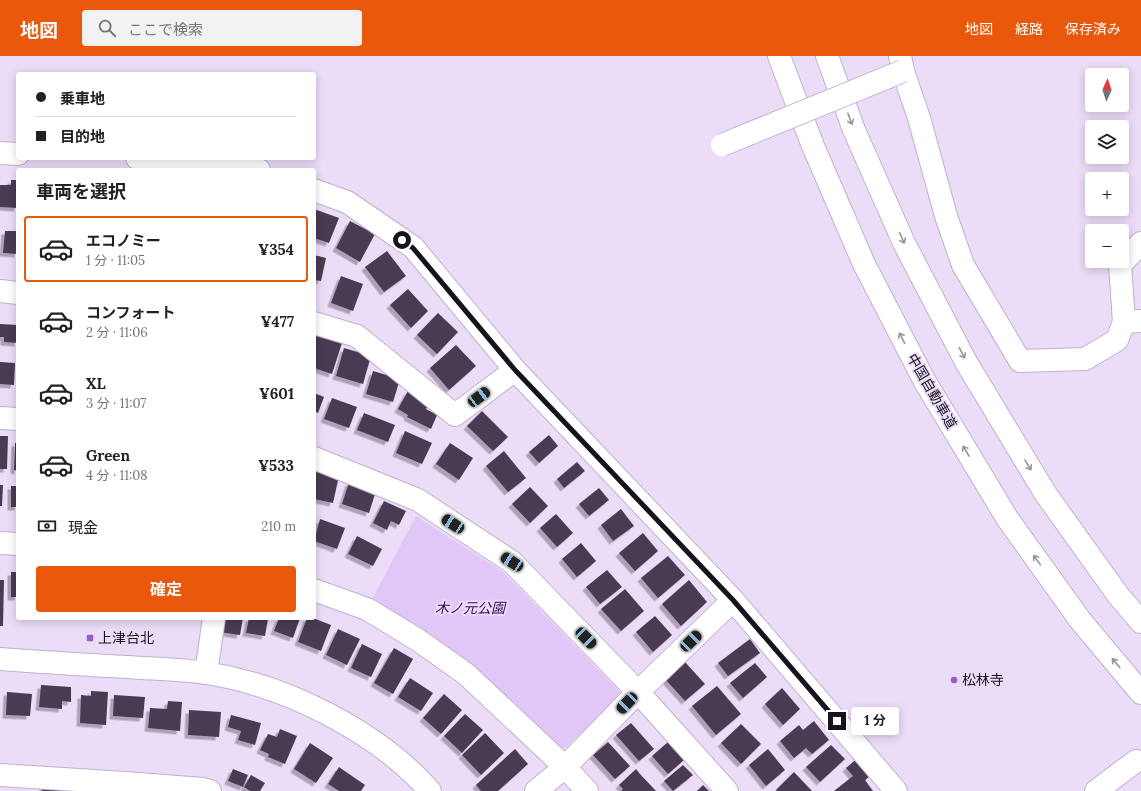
<!DOCTYPE html>
<html lang="ja">
<head>
<meta charset="utf-8">
<style>
  :root { --surface:#fff; --page:#f2f2f2; --text:#202124; --muted:#757577; --line:#e0e0e0; --accent:#ea580c }
  body { margin:0; font-family:Lora,"Noto Sans JP",serif; background:var(--page); color:var(--text); height:100vh; display:flex; flex-direction:column; font-size:15px; white-space:nowrap }
  * { box-sizing:border-box; margin:0 }
  p { font-size:13px; color:var(--muted) }
  .icon { flex:none; width:22px; height:22px; fill:none; stroke:currentColor; stroke-width:2; stroke-linecap:round; stroke-linejoin:round }
  .map { position:relative; flex:1; overflow:hidden }
  .details { position:absolute; left:16px; top:112px; width:300px; height:452px; display:flex; flex-direction:column; background:var(--surface); border-radius:4px; box-shadow:0 2px 10px #0003 }
  .details>* { flex:none }
  .banner { position:absolute; left:16px; top:16px; width:300px; height:88px; border-radius:4px; box-shadow:0 2px 10px #0003; display:grid; align-content:center; height:88px; padding:0 20px; background:var(--surface) }
  .needle { width:26px; rotate:3deg }
  .controls { position:absolute; left:1085px; top:12px; display:grid; gap:8px }
  .controls a { display:grid; place-items:center; width:44px; height:44px; border-radius:4px; background:var(--surface); box-shadow:0 2px 10px #0003; font-size:20px }
  .end { position:absolute; width:18px; height:18px; margin:-9px; border:5px solid #17121b; background:#fff; box-shadow:0 0 0 2px #fff }
  .from { border-radius:50% }
  .bubble { position:absolute; height:28px; border-radius:4px; background:var(--surface); box-shadow:0 2px 10px #0003; font-size:13px; font-weight:700; line-height:28px; text-align:center }
  .car { position:absolute; width:12px; height:24px; margin:-12px -6px; border-radius:5px; box-shadow:0 0 3px 1px #0007; background:linear-gradient(#222 24%,#8ab4d8 0 40%,#222 0 76%,#8ab4d8 0 86%,#222 0) }
  .banner b { display:flex; align-items:center; gap:14px; height:38px; font-size:15px }
  .banner b+b { border-top:1px solid var(--line) }
  .banner i { width:10px; height:10px; background:var(--text) }
  ul { padding:0; list-style:none }
  li { display:flex; align-items:center; gap:12px; height:66px; margin:0 8px 6px; padding:0 12px; border:2px solid transparent; border-radius:4px }
  li div { flex:1 }
  li b { display:block; font-size:15px }
  li em { font-style:normal; font-weight:700 }
  li.on { border-color:var(--accent) }
  li>.icon { width:36px; height:36px; stroke-width:1.5 }
  h2 { padding:0 20px; font-size:18px; line-height:48px }
  .pay { display:flex; align-items:center; gap:10px; height:44px; padding:0 20px; font-size:15px }
  .pay p { margin-inline-start:auto }
  .action { display:flex; gap:8px; margin-top:auto; padding:8px 20px }
  .action a { flex:1; height:46px; border-radius:4px; background:var(--accent); color:#fff; font-size:16px; font-weight:700; line-height:46px; text-align:center }
  header { display:flex; align-items:center; gap:24px; box-sizing:border-box; height:56px; padding:0 20px; background:var(--accent); color:#fff }
  header strong { font-size:19px }
  nav { display:flex; gap:22px; margin-inline-start:auto; font-size:14px }
  .search { width:280px; height:36px; background:var(--page); display:flex; align-items:center; gap:10px; box-sizing:border-box; padding:0 14px; border-radius:4px; color:var(--muted); font-size:15px }
  .map>svg:first-child { display:block }
</style>
</head>
<body>
<header>
<strong>地図</strong>
<div class="search"><svg class="icon" aria-label="search" viewBox="0 0 24 24"><circle cx="10" cy="10" r="6"/><path d="M15 15l6 6"/></svg>ここで検索</div>
<nav><a>地図</a><a>経路</a><a>保存済み</a></nav>
</header>
<div class="map">
<svg width="1141" height="735" viewBox="0 0 1141 735">
  <defs>
    <filter id="shadow"><feDropShadow dx="-3.5" dy="3.5" stdDeviation="0" flood-color="#0004"/></filter>
  </defs>
  <rect width="100%" height="100%" fill="#ebdcf8"/>
  <path fill="#e0c7f7" d="M416,460L503,516L623,639L565,692L556,691L370,547Z"/>
  <g fill="#483b52" filter="url(#shadow)">
    <path d="M11,124H18V152L0,151V129H11Z"/>
    <path d="M314,153L339,162L329,187L314,182Z"/>
    <path d="M350,165L375,178L360,206L336,192Z"/>
    <path d="M5,175H18V198L3,197Z"/>
    <path d="M387,195L406,220L384,236L365,211Z"/>
    <path d="M314,199L326,202L321,225L314,224Z"/>
    <path d="M341,220L363,228L353,255L331,247Z"/>
    <path d="M408,233L428,255L411,272L390,249Z"/>
    <path d="M438,257L458,276L437,298L417,279Z"/>
    <path d="M0,268L18,269V287L4,286V281H0Z"/>
    <path d="M317,278L342,287L332,318L314,312V287Z"/>
    <path d="M456,289L476,310L449,334L430,312Z"/>
    <path d="M344,292L371,300L363,328L336,320Z"/>
    <path d="M0,306L15,307L14,329L0,328Z"/>
    <path d="M373,315L400,323L393,346L366,338Z"/>
    <path d="M408,335L430,347L426,353L437,359L431,373L407,361L408,359L398,353Z"/>
    <path d="M314,337L324,341L318,357L314,355Z"/>
    <path d="M332,342L357,351L349,372L324,363Z"/>
    <path d="M482,355L508,381L493,395L467,370Z"/>
    <path d="M364,357L395,369L388,386L357,374Z"/>
    <path d="M405,375L432,387L422,408L396,397Z"/>
    <path d="M549,379L558,390L539,407L529,396Z"/>
    <path d="M0,380H8L7,413H0Z"/>
    <path d="M15,387H18V415L14,414Z"/>
    <path d="M450,387L473,402L459,424L436,408Z"/>
    <path d="M504,395L526,422L508,436L486,410Z"/>
    <path d="M577,406L585,415L564,432L557,423Z"/>
    <path d="M314,414L339,420L333,447L314,443Z"/>
    <path d="M349,426L376,435L369,457L342,448Z"/>
    <path d="M0,429H3L2,450H0Z"/>
    <rect x="11" y="430" width="7" height="21"/>
    <path d="M530,431L548,450L530,467L512,448Z"/>
    <path d="M599,432L609,444L589,460L579,448Z"/>
    <path d="M384,445L406,455L399,469L391,465L387,474L373,467Z"/>
    <path d="M621,453L634,470L613,485L601,469Z"/>
    <path d="M556,458L573,477L557,491L540,472Z"/>
    <path d="M320,463L345,472L337,493L314,485Z"/>
    <path d="M643,477L658,495L635,515L619,497Z"/>
    <path d="M357,480L382,493L373,510L348,498Z"/>
    <path d="M581,487L596,505L577,521L562,503Z"/>
    <path d="M668,500L685,519L658,542L641,522Z"/>
    <path d="M607,514L622,531L600,548L586,531Z"/>
    <rect x="11" y="516" width="7" height="25"/>
    <path d="M0,524H4L3,570H0Z"/>
    <path d="M689,524L707,546L681,570L662,548Z"/>
    <path d="M625,533L644,555L621,575L601,553Z"/>
    <path d="M655,560L672,579L653,596L636,576Z"/>
    <path d="M221,562H243L240,579L219,576Z"/>
    <path d="M249,562L268,563L265,580L246,577Z"/>
    <path d="M279,562H300L293,582L274,575Z"/>
    <path d="M307,562H313L331,569L321,595L298,586Z"/>
    <path d="M338,573L360,583L347,609L326,599Z"/>
    <path d="M750,583L760,597L728,620L718,607Z"/>
    <path d="M362,588L382,598L371,621L351,612Z"/>
    <path d="M394,592L413,603L393,638L374,627Z"/>
    <path d="M685,606L705,628L685,645L665,623Z"/>
    <path d="M755,607L767,621L743,642L730,627Z"/>
    <path d="M410,622L433,637L421,655L398,641Z"/>
    <path d="M41,629L71,631V646L62,645V653L39,651Z"/>
    <path d="M717,630L741,658L716,679L692,650Z"/>
    <path d="M782,632L800,653L783,669L765,648Z"/>
    <path d="M91,635L108,636L106,669L80,667L81,639L91,640Z"/>
    <path d="M7,636L32,638L30,660L6,659Z"/>
    <path d="M444,638L462,654L441,678L423,662Z"/>
    <path d="M114,639L145,641L143,662L113,660Z"/>
    <path d="M168,645L182,646L180,675L148,672L150,652L167,653Z"/>
    <path d="M189,654L221,656L219,681L188,679Z"/>
    <path d="M465,658L483,674L462,697L444,680Z"/>
    <path d="M231,659L261,667L255,689L238,684L241,675L228,671Z"/>
    <path d="M814,665L829,684L812,698L806,692L794,702L780,685L799,669L803,674Z"/>
    <path d="M631,667L654,693L639,705L616,679Z"/>
    <path d="M741,668L761,688L741,708L721,687Z"/>
    <path d="M280,673L297,680L285,708L268,701L269,698L260,694L268,678L277,681Z"/>
    <path d="M485,677L504,697L481,719L462,699Z"/>
    <path d="M608,686L630,710L615,723L593,699Z"/>
    <path d="M668,686L684,704L668,718L652,700Z"/>
    <path d="M310,687L333,702L316,727L294,713Z"/>
    <path d="M831,689L845,703L820,726L806,711Z"/>
    <path d="M515,693L528,708L498,735H481L476,729Z"/>
    <path d="M768,693L785,714L766,730L749,709Z"/>
    <path d="M859,701L873,717L865,724L873,735H834L853,720L846,712Z"/>
    <path d="M683,709L693,719L673,735L664,725Z"/>
    <path d="M339,711L365,729L361,735H339L328,728Z"/>
    <path d="M233,713L248,719L243,731L228,725Z"/>
    <path d="M636,713L640,718L656,735H621L623,733L619,729Z"/>
    <path d="M794,716L812,735H777L776,734Z"/>
    <path d="M251,719L265,727L260,735H250L244,731Z"/>
    <path d="M703,729L709,735H697Z"/>
    <path d="M43,730L70,731L69,735H42Z"/>
  </g>
  <g fill="none" stroke-linecap="round" stroke-linejoin="round">
    <g stroke="#bfb1cc" stroke-width="24">
      <g id="minor">
        <path d="M900,0L903,15L919,62L946,160L963,209L1020,305L1085,303L1117,284L1124,266L1141,265"/>
        <path d="M0,97L18,98"/>
        <path d="M137,102L235,105L259,114"/>
        <path d="M314,134L347,146L413,191L515,314L733,544L896,735"/>
        <path d="M0,235L18,237"/>
        <path d="M1124,266L1120,209L1141,187"/>
        <path d="M314,267L357,280L455,359L515,314"/>
        <path d="M0,362L18,363"/>
        <path d="M314,402L418,444L512,506L638,636L727,735"/>
        <path d="M0,487L18,488"/>
        <path d="M314,534L367,553L418,584L466,618L565,711L587,735"/>
        <path d="M206,617L214,562"/>
        <path d="M0,719L125,727L203,733L210,735"/>
        <path d="M536,735L565,711L638,636L733,544"/>
        <path d="M1096,735L1136,705"/>
      </g>
    </g>
    <g stroke="#bfb1cc" stroke-width="24">
      <path id="tertiary" d="M0,603C42,606 85,609 127,611C153,613 180,613 206,617C285,629 377,675 430,735"/>
    </g>
    <g stroke="#bfb1cc" stroke-width="24">
      <g id="motorway">
        <path d="M779,0L813,90L864,208L924,324L1007,462L1080,564L1141,637"/>
        <path d="M827,0L854,74L904,187L966,306L1045,437L1118,539L1141,566"/>
      </g>
    </g>
    <use href="#minor" stroke="#fff" stroke-width="22"/>
    <use href="#tertiary" stroke="#fff" stroke-width="22"/>
    <use href="#motorway" stroke="#fff" stroke-width="22"/>
    <g stroke="#bfb1cc" stroke-width="24" stroke-linecap="butt">
      <path id="minor-bridge" d="M722,89L903,15"/>
    </g>
    <use href="#minor-bridge" stroke="#fff" stroke-width="22"/>
  </g>
  <defs><path id="oneway-shaft" d="M-6 0H5M1.5-3L5.5 0L1.5 3" fill="none" stroke-width="1.6" stroke-linecap="round" stroke-linejoin="round"/></defs>
  <g stroke="#979498">
    <use href="#oneway-shaft" transform="translate(850 63) rotate(70)"/>
    <use href="#oneway-shaft" transform="translate(902 182) rotate(66)"/>
    <use href="#oneway-shaft" transform="translate(902 282) rotate(-117)"/>
    <use href="#oneway-shaft" transform="translate(962 297) rotate(62)"/>
    <use href="#oneway-shaft" transform="translate(966 395) rotate(-121)"/>
    <use href="#oneway-shaft" transform="translate(1028 409) rotate(59)"/>
    <use href="#oneway-shaft" transform="translate(1037 504) rotate(-126)"/>
    <use href="#oneway-shaft" transform="translate(1116 607) rotate(-130)"/>
  </g>
  <g fill="none" stroke-linecap="round" stroke-linejoin="round">
    <path stroke="#17121b" stroke-width="5" d="M402,184L413,192L515,314L733,544L837,665"/>
  </g>
  <g fill="#9d59ce" stroke="#ebdcf8" stroke-width="1.5">
    <rect x="86" y="578" width="8" height="8" rx="2"/>
    <circle cx="954" cy="624" r="4"/>
  </g>
  <g text-anchor="middle" dominant-baseline="central" stroke-width="4" stroke-linejoin="round" paint-order="stroke">
    <g font-size="14" fill="#17121b" stroke="#ebdcf8">
      <text transform="translate(932 335) rotate(60)">中国自動車道</text>
    </g>
    <g font-size="14" font-style="italic" fill="#3e005d" stroke="#ebdcf8">
      <text x="470" y="552">木ノ元公園</text>
    </g>
    <g font-size="14" fill="#17121b" stroke="#ebdcf8" text-anchor="start">
      <text x="98" y="582">上津台北</text>
      <text x="962" y="624">松林寺</text>
    </g>
  </g>
</svg>
<div class="controls">
<a><svg class="needle" viewBox="-14 -14 28 28"><path d="M0-13l5 13h-10z" fill="#e53935"/><path d="M0 13l5-13h-10z" fill="#757577"/></svg></a>
<a><svg class="icon" aria-label="layers" viewBox="0 0 24 24"><path d="M12 4l9 5-9 5-9-5zM3 14l9 5 9-5"/></svg></a>
<a>+</a>
<a>−</a>
</div>
<i class="end from" style="left:402px;top:184px"></i>
<i class="end" style="left:837px;top:665px"></i>
<div class="bubble" style="left:851px;top:651px;width:48px">1 分</div>
<i class="car" style="left:479px;top:341px;rotate:53deg"></i>
<i class="car" style="left:453px;top:468px;rotate:303deg"></i>
<i class="car" style="left:512px;top:506px;rotate:303deg"></i>
<i class="car" style="left:586px;top:582px;rotate:136deg"></i>
<i class="car" style="left:691px;top:585px;rotate:46deg"></i>
<i class="car" style="left:627px;top:647px;rotate:224deg"></i>
<div class="banner">
<b><i class="from"></i>乗車地</b>
<b><i></i>目的地</b>
</div>
<section class="details">
<h2>車両を選択</h2>
<ul>
<li class="on"><svg class="icon" aria-label="car" viewBox="0 0 24 24"><path d="M5 17H2v-5l4-1 3-4h7l3 4 3 1v5h-3M9 17h6M6 11h13"/><circle cx="7" cy="17" r="2"/><circle cx="17" cy="17" r="2"/></svg><div><b>エコノミー</b><p>1 分 · 11:05</p></div><em>¥354</em></li>
<li><svg class="icon" aria-label="car" viewBox="0 0 24 24"><path d="M5 17H2v-5l4-1 3-4h7l3 4 3 1v5h-3M9 17h6M6 11h13"/><circle cx="7" cy="17" r="2"/><circle cx="17" cy="17" r="2"/></svg><div><b>コンフォート</b><p>2 分 · 11:06</p></div><em>¥477</em></li>
<li><svg class="icon" aria-label="car" viewBox="0 0 24 24"><path d="M5 17H2v-5l4-1 3-4h7l3 4 3 1v5h-3M9 17h6M6 11h13"/><circle cx="7" cy="17" r="2"/><circle cx="17" cy="17" r="2"/></svg><div><b>XL</b><p>3 分 · 11:07</p></div><em>¥601</em></li>
<li><svg class="icon" aria-label="car" viewBox="0 0 24 24"><path d="M5 17H2v-5l4-1 3-4h7l3 4 3 1v5h-3M9 17h6M6 11h13"/><circle cx="7" cy="17" r="2"/><circle cx="17" cy="17" r="2"/></svg><div><b>Green</b><p>4 分 · 11:08</p></div><em>¥533</em></li>
</ul>
<div class="pay"><svg class="icon" aria-label="cash" viewBox="0 0 24 24"><path d="M3 7h18v10H3z"/><circle cx="12" cy="12" r="2"/></svg>現金<p>210 m</p></div>
<div class="action"><a>確定</a></div>
</section>
</div>
</body>
</html>
